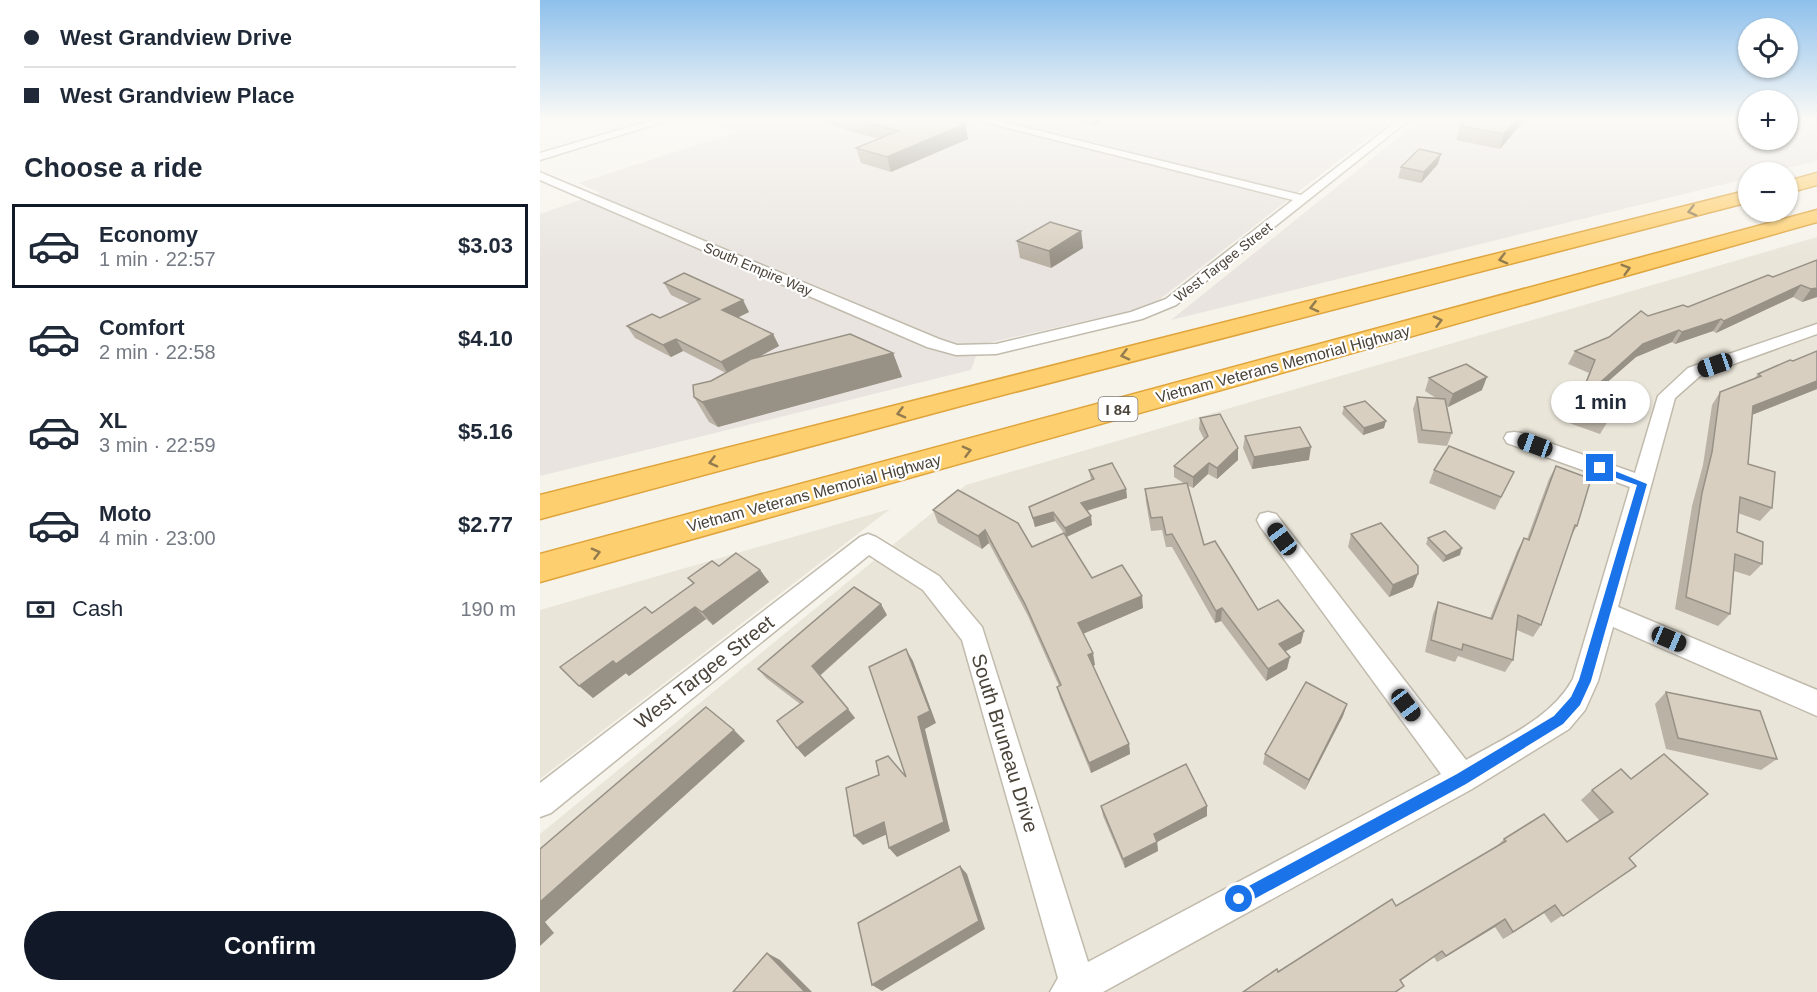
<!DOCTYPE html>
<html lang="en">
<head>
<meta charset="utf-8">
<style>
  :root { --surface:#fff; --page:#f2f2f3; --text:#1f2937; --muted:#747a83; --line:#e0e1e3; --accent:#111827 }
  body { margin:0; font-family:Arial,sans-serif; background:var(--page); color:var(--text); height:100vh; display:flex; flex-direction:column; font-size:22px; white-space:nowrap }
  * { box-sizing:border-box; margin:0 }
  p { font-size:20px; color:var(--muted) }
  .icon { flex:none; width:33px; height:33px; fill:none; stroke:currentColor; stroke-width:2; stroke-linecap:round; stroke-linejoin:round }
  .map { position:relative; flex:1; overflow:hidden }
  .side { display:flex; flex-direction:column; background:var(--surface); width:540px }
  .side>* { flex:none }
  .banner { display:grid; align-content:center; height:132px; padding:0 24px; background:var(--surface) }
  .fabs { position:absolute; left:1198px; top:18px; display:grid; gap:12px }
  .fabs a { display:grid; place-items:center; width:60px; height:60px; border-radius:50%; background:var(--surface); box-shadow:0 2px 4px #0004; font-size:30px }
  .end { position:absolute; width:27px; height:27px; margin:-14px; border:8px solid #1a73e8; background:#fff; box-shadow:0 0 0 3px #fff }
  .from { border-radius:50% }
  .bubble { position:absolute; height:42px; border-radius:21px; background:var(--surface); box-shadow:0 2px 4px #0004; font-size:20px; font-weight:700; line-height:42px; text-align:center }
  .car { position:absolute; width:18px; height:36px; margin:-18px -9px; border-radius:8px; box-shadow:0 0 4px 2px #0007; background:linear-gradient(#222 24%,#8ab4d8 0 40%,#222 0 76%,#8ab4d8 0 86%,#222 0) }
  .banner b { display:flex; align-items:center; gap:21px; height:57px; font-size:22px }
  .banner b+b { border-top:2px solid var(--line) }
  .banner i { width:15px; height:15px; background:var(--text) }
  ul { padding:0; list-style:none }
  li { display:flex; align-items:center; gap:18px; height:84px; margin:0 12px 9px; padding:0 12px; border:3px solid transparent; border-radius:0px }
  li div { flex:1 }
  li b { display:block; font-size:22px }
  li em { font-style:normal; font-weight:700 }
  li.current { border-color:var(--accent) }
  li>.icon { width:54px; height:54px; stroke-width:1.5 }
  h2 { padding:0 24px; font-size:27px; line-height:72px }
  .pay { display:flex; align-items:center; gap:15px; height:66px; padding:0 24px; font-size:22px }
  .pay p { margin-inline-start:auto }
  .primary-button { display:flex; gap:12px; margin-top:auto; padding:12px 24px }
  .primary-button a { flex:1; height:69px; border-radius:36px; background:var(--accent); color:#fff; font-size:24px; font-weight:700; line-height:69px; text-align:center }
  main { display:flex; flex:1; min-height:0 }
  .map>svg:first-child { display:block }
</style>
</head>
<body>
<main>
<section class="side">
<div class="banner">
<b><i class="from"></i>West Grandview Drive</b>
<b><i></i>West Grandview Place</b>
</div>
<h2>Choose a ride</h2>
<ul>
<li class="current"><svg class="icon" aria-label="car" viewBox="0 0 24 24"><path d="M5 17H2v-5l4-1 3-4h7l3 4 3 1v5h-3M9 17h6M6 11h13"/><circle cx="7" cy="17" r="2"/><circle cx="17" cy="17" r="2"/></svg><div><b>Economy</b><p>1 min · 22:57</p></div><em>$3.03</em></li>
<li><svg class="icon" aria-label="car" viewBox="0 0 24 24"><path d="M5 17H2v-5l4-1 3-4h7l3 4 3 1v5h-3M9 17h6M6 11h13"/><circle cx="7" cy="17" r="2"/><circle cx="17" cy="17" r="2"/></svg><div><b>Comfort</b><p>2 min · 22:58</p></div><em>$4.10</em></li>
<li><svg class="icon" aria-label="car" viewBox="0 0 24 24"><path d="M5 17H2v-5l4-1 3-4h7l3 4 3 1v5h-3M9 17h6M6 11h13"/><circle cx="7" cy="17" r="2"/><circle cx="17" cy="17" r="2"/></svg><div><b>XL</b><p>3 min · 22:59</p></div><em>$5.16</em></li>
<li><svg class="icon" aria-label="car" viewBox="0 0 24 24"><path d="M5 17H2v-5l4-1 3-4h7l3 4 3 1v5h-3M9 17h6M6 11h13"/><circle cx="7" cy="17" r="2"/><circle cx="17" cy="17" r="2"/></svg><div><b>Moto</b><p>4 min · 23:00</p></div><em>$2.77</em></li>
</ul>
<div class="pay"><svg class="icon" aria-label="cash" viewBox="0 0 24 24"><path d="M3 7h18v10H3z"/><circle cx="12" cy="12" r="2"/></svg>Cash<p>190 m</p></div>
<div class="primary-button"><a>Confirm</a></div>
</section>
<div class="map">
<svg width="1277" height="992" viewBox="0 0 1277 992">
  <rect width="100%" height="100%" fill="#f6f3eb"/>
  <g fill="#eae5d9">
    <path d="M1277,237V992H0V834L426,485Z"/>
    <path d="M350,509L0,779V610Z"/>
  </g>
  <g fill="#e9e4df">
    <path d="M160,120L426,121L851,120L611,306L440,345L431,370L0,476V214L60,193L39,183L197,132Z"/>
    <path d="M880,120H1209V140H1248V120H1277V161L1231,172H1209V178L631,320Z"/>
  </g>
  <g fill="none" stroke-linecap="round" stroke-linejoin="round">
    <g stroke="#c1bbad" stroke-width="3">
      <g id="street">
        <path d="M113,120H129L0,160V153Z"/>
        <path d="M436,120H454L761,195L858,120H869L636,305L602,319L456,354L416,355L387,347L0,180V172L4,174L399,339L417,345L456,344L591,312L626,299L753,200Z"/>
        <path d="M1277,324V334L1160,376L1135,398L1078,607L1277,690V716L1073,627L1058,681L1045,710L1029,729L932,789L563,992H510L518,978L422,640L383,590L329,555L11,813L0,817V783L320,537L328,534L336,537L399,576L442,627L548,962L901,774L720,526L717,520L720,514L728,512L736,514L926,760C964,738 1011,719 1033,679L1090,487L967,443L964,438L967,433L974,432L981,433L1095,473L1118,396L1148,368Z"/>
      </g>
    </g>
    <g stroke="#dfa43c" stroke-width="3">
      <g id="highway">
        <path d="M1277,173V185L1248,193V181Z"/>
        <path d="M1209,190V202L428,404L0,519V495Z"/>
        <path d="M1277,210V222L0,582V554Z"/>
      </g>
    </g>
    <use href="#street" fill="#fff" fill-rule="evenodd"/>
    <use href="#highway" fill="#fecf6e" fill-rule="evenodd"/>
  </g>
  <g fill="#bab2a5">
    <path d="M281,120H409L425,124L428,139L351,172L321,163L316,148L338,139L281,122Z"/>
    <path d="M532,120H563L554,125Z"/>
    <path d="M926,120H984L960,149L916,140L920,126Z"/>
    <path d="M898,164L881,183L858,178L861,167Z"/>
    <path d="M541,231L543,248L511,268L480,258L477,241Z"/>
    <path d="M1277,260V297L1262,302L1253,297L1176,333L1173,331L1135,344L1132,342L1096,357L1067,382L1068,421L1060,434L1029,423L1049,373L1028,364L1035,351L1069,337L1108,316L1148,307L1233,277Z"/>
    <path d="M124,283L209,312L198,317L233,334L239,346L220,356L353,353L362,377L178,427L169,422L154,397L171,381L186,373L143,351L131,357L95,338L87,326L120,318L150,304L131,295Z"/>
    <path d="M1218,374L1277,389L1212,415L1208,464L1232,508L1220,521L1198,513L1197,532L1222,564L1210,576L1194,571L1190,614L1178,626L1135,609L1152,506L1163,465L1172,405L1180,392L1214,379Z"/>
    <path d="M889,378L942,390L908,407L907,406L912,433L907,446L878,443L873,409L877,397L896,398L885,391Z"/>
    <path d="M804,407L844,428L823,435L802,414Z"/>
    <path d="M660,418L698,460L677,479L668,474L653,488L647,485L664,545L718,610L761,643L745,651L747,669L726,681L681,621L675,623L632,547H626L622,530L611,531L606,502L605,489L645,484L634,477V466L664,439L659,429Z"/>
    <path d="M705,436L769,460L712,469L703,448Z"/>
    <path d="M1016,466L1037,526L1031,536L1001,625L993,637L977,630L973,660L965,672L918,656L915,662L885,652L893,614L898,602L950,618L977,551L984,538L987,539L1009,479Z"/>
    <path d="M549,470L586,489L587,498L547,511L552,525L527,537L552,578L603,608L543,634L555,665L553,666L589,744L590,754L551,773L520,698L517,687L519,686L488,616L449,543L442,549L398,523L393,510L492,547L524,533L515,521L495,527L489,507L551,480Z"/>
    <path d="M894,470L974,472L955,510L889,483Z"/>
    <path d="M811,534L873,587L849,597L808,547Z"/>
    <path d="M888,538L920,555L903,562L886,544Z"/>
    <path d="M179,566L220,570L229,582L173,625L166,619L89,676L86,673L53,698L20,667L112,613L153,584L148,578Z"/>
    <path d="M347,615L280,676L315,718L265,757L257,748L260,704L226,678L218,669Z"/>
    <path d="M1126,692L1237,759L1221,770L1126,749L1115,704Z"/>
    <path d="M807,704L803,716L765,790L723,764L725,754Z"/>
    <path d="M1081,769L1089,858L1096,866L1011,923L1004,913L963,939L955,927L897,962L894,957L860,981L864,986L857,992H703L856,906L955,848L964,839L1027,842L1060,821L1041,800L1052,790Z"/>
    <path d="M561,806H667V816L617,842L618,851L585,868L563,816Z"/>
  </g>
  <g fill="#979186">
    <path d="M553,120H563L554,125Z"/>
    <path d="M977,120H984L960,149L964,134Z"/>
    <path d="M425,124L428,139L351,172L347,157Z"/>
    <path d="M901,154L898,164L881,183L884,172Z"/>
    <path d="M541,231L543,248L511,268L509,251Z"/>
    <path d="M1261,285L1253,297L1176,333L1184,321Z"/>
    <path d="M1277,288V297L1262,302L1271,289Z"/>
    <path d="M203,300L209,312L189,322L182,310Z"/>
    <path d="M1181,319L1173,331L1135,344L1142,332Z"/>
    <path d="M1139,330L1132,342L1096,357L1055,393L1062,381L1103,344Z"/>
    <path d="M233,334L239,346L188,374L181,362Z"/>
    <path d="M136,339L143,351L131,357L123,345Z"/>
    <path d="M353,353L362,377L178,427L162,402Z"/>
    <path d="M947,377L942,390L908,407L913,394Z"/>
    <path d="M1277,381V389L1204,418L1213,406Z"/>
    <path d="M846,421L844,428L823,435L824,428Z"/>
    <path d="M771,447L769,460L712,469L714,457Z"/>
    <path d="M698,448V460L677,479V468Z"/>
    <path d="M669,463L668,474L653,488V477Z"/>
    <path d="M586,489L587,498L542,512L541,503Z"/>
    <path d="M513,512L515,521L495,527L493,518Z"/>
    <path d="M551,516L552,525L526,537L525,528Z"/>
    <path d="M445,530L449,543L442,549L438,536Z"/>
    <path d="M922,548L920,555L903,562L906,556Z"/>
    <path d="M220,570L229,582L173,625L162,612Z"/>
    <path d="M878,574L873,587L849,597L853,585Z"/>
    <path d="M602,596L603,608L540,635L538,623Z"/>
    <path d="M341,604L347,615L279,676L272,666Z"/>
    <path d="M155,607L166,619L89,676L76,664Z"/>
    <path d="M682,608L681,621L675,623L676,611Z"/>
    <path d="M764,631L761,643L737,656L739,644Z"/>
    <path d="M366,649L373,661L396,723L385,729L410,831L357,857L349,848L378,717Z"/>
    <path d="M553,653L555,665L550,667L548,655Z"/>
    <path d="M750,657L747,669L726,681L728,669Z"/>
    <path d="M73,661L86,673L53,698L39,686Z"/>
    <path d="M807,704L803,716L765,790L769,780Z"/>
    <path d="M308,709L315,718L265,757L257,748Z"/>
    <path d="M194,730L205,741L5,922L14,933L0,946V902Z"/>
    <path d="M589,744L590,754L551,773L549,763Z"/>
    <path d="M667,806V816L615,843L614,834Z"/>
    <path d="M344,822L352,832L323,845L314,836Z"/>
    <path d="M617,842L618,851L585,868L583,859Z"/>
    <path d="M420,866L427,874L445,929L342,991L332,985Z"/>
    <path d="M1015,905L1004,913L963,939L973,932Z"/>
    <path d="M965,919L955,927L897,962L906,956Z"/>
    <path d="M902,951L894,957L853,986L860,980Z"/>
    <path d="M227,953L240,960L272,992H265Z"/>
  </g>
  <g fill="#d8cfc0" stroke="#979186" stroke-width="1.5">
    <path d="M319,120H407L425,124L347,157L316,148L358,131Z"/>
    <path d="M926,120H977L964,134L920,126Z"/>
    <path d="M879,149L901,154L884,172L861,167Z"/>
    <path d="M510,222L541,231L509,251L477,241Z"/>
    <path d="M1277,260V288L1271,289L1261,285L1184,321L1181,319L1142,332L1139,330L1103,344L1062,381L1079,386L1068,421L1035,411L1055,360L1035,351L1069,337L1101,311L1108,316L1143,305L1148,307L1228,275L1233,277Z"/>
    <path d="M144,273L203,300L182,310L233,334L181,362L136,339L123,345L87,326L112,314L120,318L160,299L124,283Z"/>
    <path d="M310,334L353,353L162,402L154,397L153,385L171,381L211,359Z"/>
    <path d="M1277,351V381L1213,406L1208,464L1235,472L1232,508L1200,497L1197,532L1223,542L1222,564L1195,554L1190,614L1146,597L1162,493L1172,452L1180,392L1221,376L1218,374L1250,360L1253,361Z"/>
    <path d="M926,364L947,377L913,394L889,378Z"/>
    <path d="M877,397L905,399L912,433L882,430Z"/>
    <path d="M825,401L846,421L824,428L804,407Z"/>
    <path d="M680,414L698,448L677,468L669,463L653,477L634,466L668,436L660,418Z"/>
    <path d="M760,427L771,447L714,457L705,436Z"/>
    <path d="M909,446L974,472L961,497L894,470Z"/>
    <path d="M572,463L586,489L541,503L551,516L525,528L513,512L493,518L489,507L554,479L549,470Z"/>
    <path d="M1016,466L1051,479L1037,526L1035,525L1001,625L978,615L973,660L923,644L922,650L891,640L898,602L952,619L984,538L989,540Z"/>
    <path d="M647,483L664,545L675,541L718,610L738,600L764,631L739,644L750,657L728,669L682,608L676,611L632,534L626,535L622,517L611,518L605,489Z"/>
    <path d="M418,490L478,523L492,547L524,533L552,578L582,565L602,596L538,623L553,653L548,655L589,744L549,763L517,687L521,685L485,604L445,530L438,536L393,510Z"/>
    <path d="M841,523L878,566V574L853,585L811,534Z"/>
    <path d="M905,531L922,548L906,556L888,538Z"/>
    <path d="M196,553L220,570L162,612L155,607L76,664L73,661L39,686L20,667L105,607L112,613L154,583L148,578L172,561L179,566Z"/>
    <path d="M314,587L341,604L272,666L308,709L257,748L237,721L263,702L218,669Z"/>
    <path d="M366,649L390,711L378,717L404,822L349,848L344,822L314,836L306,788L339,775L336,761L348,756L366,777L329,667Z"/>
    <path d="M766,682L807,704L769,780L725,754Z"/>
    <path d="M1126,692L1220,711L1237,759L1138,738Z"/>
    <path d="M166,707L194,730L0,902V849Z"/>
    <path d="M1124,754L1168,794L1089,858L1096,866L1023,916L1015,905L973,932L965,919L906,956L902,951L860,980L864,986L855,992H703L737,969L738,972L852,899L856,906L966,841L964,839L1004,814L1027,842L1073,812L1052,790L1081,769L1091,779Z"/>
    <path d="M646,764L667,806L614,834L617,842L583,859L561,806Z"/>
    <path d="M420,866L439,921L332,985L318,923Z"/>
    <path d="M227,953L265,992H193Z"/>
  </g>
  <defs><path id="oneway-chevron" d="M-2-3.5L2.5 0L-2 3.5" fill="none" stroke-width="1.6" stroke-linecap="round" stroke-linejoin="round" transform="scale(1.5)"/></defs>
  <g stroke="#927b4e">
    <use href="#oneway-chevron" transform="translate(1152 211) rotate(166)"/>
    <use href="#oneway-chevron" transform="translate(963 259) rotate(166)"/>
    <use href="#oneway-chevron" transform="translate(1086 269) rotate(-16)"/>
    <use href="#oneway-chevron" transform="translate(774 307) rotate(166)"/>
    <use href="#oneway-chevron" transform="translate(898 321) rotate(-15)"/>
    <use href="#oneway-chevron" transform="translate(585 355) rotate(166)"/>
    <use href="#oneway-chevron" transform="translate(361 413) rotate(165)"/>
    <use href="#oneway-chevron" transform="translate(427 451) rotate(-15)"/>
    <use href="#oneway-chevron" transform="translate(173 462) rotate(165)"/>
    <use href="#oneway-chevron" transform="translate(56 553) rotate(-15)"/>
  </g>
  <linearGradient id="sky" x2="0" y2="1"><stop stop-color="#8ec0ec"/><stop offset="0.46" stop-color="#fbfaf6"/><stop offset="1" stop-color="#fbfaf6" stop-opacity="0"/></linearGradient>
  <rect width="1277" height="259" fill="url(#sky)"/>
  <path fill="#1a73e8" d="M1060,465L1107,484L1051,681L1040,705L1023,724L926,784L705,904L699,907L694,904L692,899L694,894L917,774L1014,716L1031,697L1039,680L1097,485L1056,471V466Z"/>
  <g text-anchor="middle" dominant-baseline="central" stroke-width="4.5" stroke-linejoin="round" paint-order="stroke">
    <g font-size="14" fill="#4a4339" stroke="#fff">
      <text transform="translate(683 262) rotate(-38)">West Targee Street</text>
      <text transform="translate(218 269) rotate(23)">South Empire Way</text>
    </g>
    <rect fill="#fff" stroke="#807b74" stroke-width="1.5" x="558.5" y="397" width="39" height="24" rx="4.5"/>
    <g font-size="15" font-weight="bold" fill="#4a4339">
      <text x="578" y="409">I 84</text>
    </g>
    <g font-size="16" fill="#4a4339" stroke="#fff">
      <text transform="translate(743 364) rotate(-15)">Vietnam Veterans Memorial Highway</text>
      <text transform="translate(274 493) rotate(-15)">Vietnam Veterans Memorial Highway</text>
    </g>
    <g font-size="20" fill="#4a4339" stroke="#fff">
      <text transform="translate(164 672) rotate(-38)">West Targee Street</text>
      <text transform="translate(465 743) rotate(73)">South Bruneau Drive</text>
    </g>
  </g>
</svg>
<div class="fabs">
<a><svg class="icon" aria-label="locate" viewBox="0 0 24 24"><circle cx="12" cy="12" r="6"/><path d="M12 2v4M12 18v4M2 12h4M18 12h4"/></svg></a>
<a>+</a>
<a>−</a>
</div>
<i class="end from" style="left:699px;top:899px"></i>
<i class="end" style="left:1060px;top:468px"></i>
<div class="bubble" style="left:1011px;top:381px;width:99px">1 min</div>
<i class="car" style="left:1175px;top:365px;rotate:251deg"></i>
<i class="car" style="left:995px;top:445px;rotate:290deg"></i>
<i class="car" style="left:742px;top:539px;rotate:323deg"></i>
<i class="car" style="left:1129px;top:639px;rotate:113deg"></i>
<i class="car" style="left:866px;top:705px;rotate:143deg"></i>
</div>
</main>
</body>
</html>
